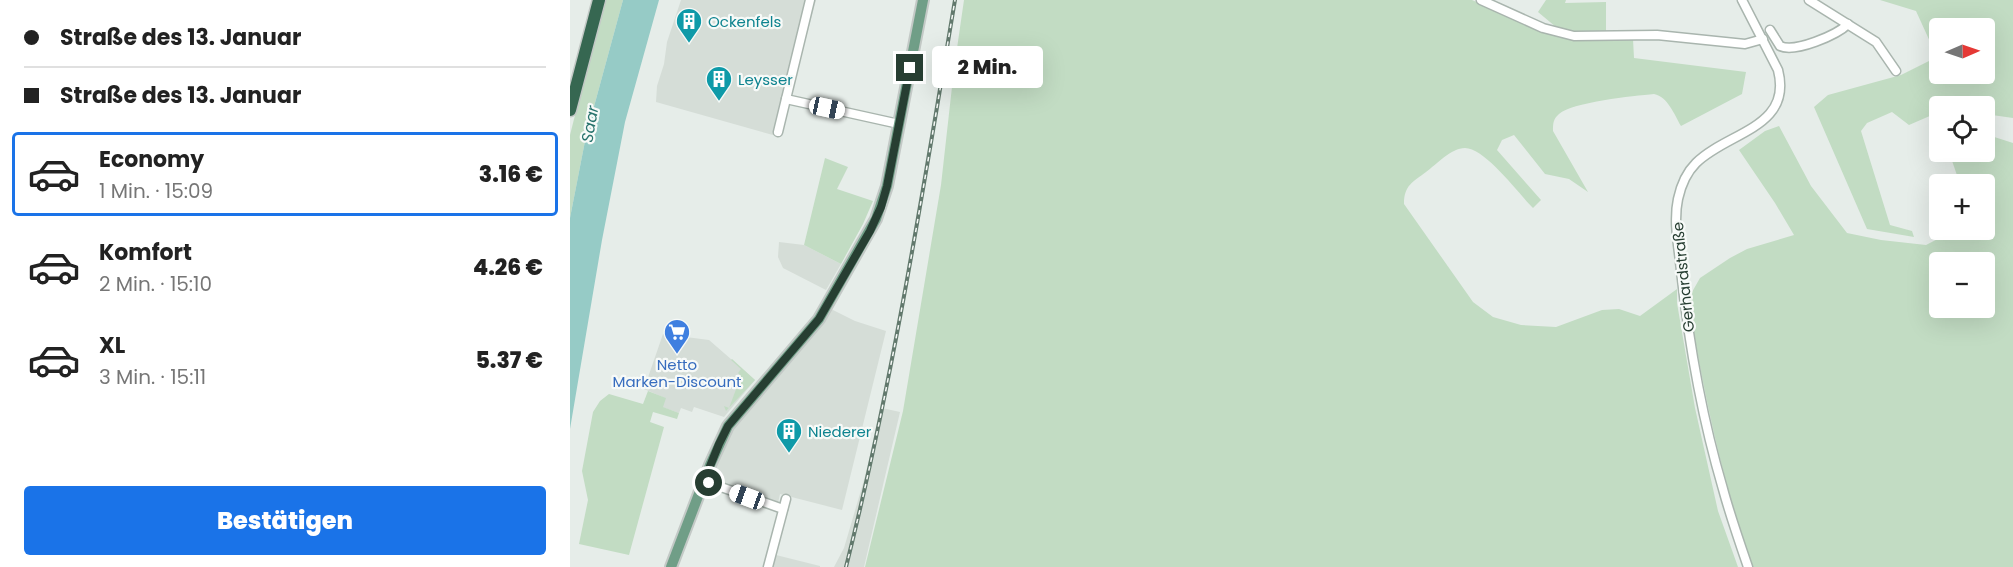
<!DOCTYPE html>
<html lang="de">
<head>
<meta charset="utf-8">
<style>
  :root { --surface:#fff; --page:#f6f6f6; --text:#222; --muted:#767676; --line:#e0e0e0; --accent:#1a73e8 }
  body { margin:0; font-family:Poppins,sans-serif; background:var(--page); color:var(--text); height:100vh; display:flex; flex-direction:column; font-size:22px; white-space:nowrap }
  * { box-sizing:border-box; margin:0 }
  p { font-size:20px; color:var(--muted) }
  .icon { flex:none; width:33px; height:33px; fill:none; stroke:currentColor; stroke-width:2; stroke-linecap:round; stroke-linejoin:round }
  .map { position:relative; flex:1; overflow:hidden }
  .panel { display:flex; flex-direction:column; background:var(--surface); width:570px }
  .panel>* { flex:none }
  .hud { display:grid; align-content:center; height:132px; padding:0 24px; background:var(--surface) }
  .needle { width:39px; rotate:88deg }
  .buttons { position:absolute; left:1359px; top:18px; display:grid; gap:12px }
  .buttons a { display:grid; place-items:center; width:66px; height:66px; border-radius:6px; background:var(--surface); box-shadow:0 6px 24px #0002; font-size:30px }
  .end { position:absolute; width:27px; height:27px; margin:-14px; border:8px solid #273e32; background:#fff; box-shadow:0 0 0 3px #fff }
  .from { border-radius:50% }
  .bubble { position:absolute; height:42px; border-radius:6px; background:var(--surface); box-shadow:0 6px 24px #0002; font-size:20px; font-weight:800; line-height:42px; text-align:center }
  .car { position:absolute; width:18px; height:36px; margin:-18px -9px; border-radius:8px; box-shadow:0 0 4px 2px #0007; background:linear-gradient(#fff 24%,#345 0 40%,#fff 0 76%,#345 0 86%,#fff 0) }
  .hud b { display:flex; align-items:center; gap:21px; height:57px; font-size:22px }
  .hud b+b { border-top:2px solid var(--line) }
  .hud i { width:15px; height:15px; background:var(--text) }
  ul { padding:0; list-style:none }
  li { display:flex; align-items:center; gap:18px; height:84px; margin:0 12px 9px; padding:0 12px; border:3px solid transparent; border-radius:6px }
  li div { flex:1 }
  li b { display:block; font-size:22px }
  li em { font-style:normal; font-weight:800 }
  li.active { border-color:var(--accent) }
  li>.icon { width:54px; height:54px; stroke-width:1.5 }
  .button { display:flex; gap:12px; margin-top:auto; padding:12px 24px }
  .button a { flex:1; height:69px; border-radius:6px; background:var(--accent); color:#fff; font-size:24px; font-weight:800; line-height:69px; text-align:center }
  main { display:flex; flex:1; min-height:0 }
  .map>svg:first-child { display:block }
</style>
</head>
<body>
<main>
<section class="panel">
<div class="hud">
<b><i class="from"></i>Straße des 13. Januar</b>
<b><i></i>Straße des 13. Januar</b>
</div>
<ul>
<li class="active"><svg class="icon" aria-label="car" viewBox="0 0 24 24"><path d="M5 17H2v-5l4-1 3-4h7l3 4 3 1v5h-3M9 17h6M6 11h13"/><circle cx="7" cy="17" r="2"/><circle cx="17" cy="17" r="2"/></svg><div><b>Economy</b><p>1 Min. · 15:09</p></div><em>3.16 €</em></li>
<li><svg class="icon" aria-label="car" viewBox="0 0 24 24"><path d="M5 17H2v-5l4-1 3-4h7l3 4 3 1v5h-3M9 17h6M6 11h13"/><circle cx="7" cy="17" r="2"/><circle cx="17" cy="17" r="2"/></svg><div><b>Komfort</b><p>2 Min. · 15:10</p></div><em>4.26 €</em></li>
<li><svg class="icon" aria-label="car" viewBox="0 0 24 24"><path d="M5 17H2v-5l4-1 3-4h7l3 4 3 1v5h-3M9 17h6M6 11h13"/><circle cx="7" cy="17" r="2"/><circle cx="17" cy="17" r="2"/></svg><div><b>XL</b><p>3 Min. · 15:11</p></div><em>5.37 €</em></li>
</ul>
<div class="button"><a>Bestätigen</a></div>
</section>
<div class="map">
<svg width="1443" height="567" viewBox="0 0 1443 567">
  <rect width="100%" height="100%" fill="#e6ede9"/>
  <g fill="#d5ddd7">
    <path d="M111,0H246L210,137L86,102L87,86L94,64L97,42Z"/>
    <path d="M209,242L234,245L271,264L256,290L213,268L208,257Z"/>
    <path d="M259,308L285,321L316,331L272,510L210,494L208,503L139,478L160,430Z"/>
    <path d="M93,334L139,340L185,380L154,417L124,407L122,412L111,408L109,413L92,407L95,398L74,389Z"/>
    <path d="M312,408L330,412L294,567H264L274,548L294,480Z"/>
    <path d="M198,553L250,566V567H194Z"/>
  </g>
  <g fill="#c2dcc3" fill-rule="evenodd">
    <path d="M34,0H53L16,136L0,218V135Z"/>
    <path d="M394,0H902L988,37L1013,41L1063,39L1064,58L1176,72L1172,94L1111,126C1104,114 1098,97 1084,94C1063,96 1003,102 989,114C983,119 983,124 983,131L1018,192L999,179L975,174L944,135L932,140L927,150L971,200L963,208C949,194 915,148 895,148C881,148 867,164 856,172C843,182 834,185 834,204L903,302L923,317L951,325L986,327L1032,310L1049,309L1070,316L1107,289V303L1125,408L1148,511L1168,567H295L333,411L371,185L384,69Z"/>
    <path d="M976,0H996L995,3L1036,2V34L992,32L968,12Z"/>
    <path d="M1310,0H1443V118L1415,114L1414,106H1370L1369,112L1339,125L1322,112L1297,123L1291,131L1320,225L1342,231L1344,237L1297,229L1244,107L1258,95L1331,75L1367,57L1346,11ZM1370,28H1414V74H1370Z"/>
    <path d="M1209,126L1241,186L1277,233L1311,240L1356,245L1385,230H1414V184H1390L1379,152H1414L1415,134L1443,143V567H1183C1152,482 1134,394 1119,305L1122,292L1130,278L1160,258L1177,249L1224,235L1205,203L1169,150L1195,131ZM1370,262H1414V308H1370Z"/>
    <path d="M255,158L278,167L267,189L303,201L293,224L271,264L234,245Z"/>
    <path d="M162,359L185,380L156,411L154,406L159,408L171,376L168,373L171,369L161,360Z"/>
    <path d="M78,391L96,398L93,407L109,413L107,419L83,412L80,422L94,427L59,555L9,544L18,500L12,471L23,412L30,401L39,394L73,404Z"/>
  </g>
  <path fill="#96cbc6" d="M53,0H89L55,122L32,240L0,429V218L16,136Z"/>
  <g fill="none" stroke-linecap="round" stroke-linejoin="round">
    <g stroke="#a9b5ae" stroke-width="11">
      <g id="minor">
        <path d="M911,0L973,28L1004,36L1087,35L1175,44L1193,39"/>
        <path d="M1172,0L1208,70C1223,128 1157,132 1126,163C1116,173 1111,185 1108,199C1103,222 1109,248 1111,271C1119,344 1132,418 1153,489C1160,515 1169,541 1178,567"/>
        <path d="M1239,0L1306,42L1326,71"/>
        <path d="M1200,30L1210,46C1225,53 1267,35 1278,24"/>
        <path d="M216,99L329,124"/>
        <path d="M208,132L240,0"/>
        <path d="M134,481L213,509"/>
        <path d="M198,567L216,499"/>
      </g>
    </g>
    <g stroke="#c3c9c6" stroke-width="14">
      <path id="major" d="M101,567L140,465L158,426L249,319L306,219L317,186L353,0"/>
    </g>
    <g stroke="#c3c9c6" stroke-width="15">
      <path id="highway" d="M0,110L29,0"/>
    </g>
    <use href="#minor" stroke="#fff" stroke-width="8"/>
    <use href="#major" stroke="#709e87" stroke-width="10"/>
    <use href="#highway" stroke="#366751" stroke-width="12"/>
    <g stroke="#62796d" stroke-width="4">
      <path id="rail" d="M276,567C323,380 353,190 385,0"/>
    </g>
    <use href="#rail" stroke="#f7faf8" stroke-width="1.5" stroke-dasharray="4.5" stroke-linecap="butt"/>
  </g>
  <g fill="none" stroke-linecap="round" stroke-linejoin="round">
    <path stroke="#273e32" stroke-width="8" d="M139,483L134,481L149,444L158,426L249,319L300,231L311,207L317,186L340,68"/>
  </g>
  <defs>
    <g id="building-pin" transform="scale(1.35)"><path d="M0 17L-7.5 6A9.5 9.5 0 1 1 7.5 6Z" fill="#0f9aa8" stroke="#f7faf8"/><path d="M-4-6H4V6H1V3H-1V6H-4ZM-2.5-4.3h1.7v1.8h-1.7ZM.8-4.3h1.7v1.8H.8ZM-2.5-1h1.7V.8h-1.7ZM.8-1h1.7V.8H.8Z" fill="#fff"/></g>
    <g id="supermarket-pin" transform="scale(1.35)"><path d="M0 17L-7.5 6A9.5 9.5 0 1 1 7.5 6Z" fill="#3f7fe0" stroke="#f7faf8"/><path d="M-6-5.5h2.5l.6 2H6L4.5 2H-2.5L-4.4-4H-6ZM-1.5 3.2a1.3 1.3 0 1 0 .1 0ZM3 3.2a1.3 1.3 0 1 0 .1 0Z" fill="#fff"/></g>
  </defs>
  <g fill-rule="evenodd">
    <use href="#building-pin" x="119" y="21"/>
    <use href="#building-pin" x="149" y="79"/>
    <use href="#supermarket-pin" x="107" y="332"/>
    <use href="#building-pin" x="219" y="431"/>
  </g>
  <g text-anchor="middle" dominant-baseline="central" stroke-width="4.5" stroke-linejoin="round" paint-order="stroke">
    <g font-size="15" fill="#0d838f" stroke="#f7faf8" text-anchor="start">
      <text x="138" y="21">Ockenfels</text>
      <text x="168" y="79">Leysser</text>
      <text x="238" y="431">Niederer</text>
    </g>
    <g font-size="15" fill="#273e32" stroke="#f7faf8">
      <text transform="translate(1113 277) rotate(-96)">Gerhardstraße</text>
    </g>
    <g font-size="15" fill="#366cbe" stroke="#f7faf8">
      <text x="107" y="364">Netto<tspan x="107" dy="17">Marken-Discount</tspan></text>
    </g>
    <g font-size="16" font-style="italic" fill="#28736d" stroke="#f7faf8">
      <text transform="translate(20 124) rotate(-80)">Saar</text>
    </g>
  </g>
</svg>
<div class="buttons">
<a><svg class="needle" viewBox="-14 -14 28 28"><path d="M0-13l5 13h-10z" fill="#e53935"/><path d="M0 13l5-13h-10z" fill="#767676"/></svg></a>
<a><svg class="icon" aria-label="locate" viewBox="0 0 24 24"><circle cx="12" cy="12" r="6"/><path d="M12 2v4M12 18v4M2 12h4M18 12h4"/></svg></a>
<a>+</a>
<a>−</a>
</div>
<i class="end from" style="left:139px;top:483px"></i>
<i class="end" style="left:340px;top:68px"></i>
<div class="bubble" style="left:362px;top:46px;width:111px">2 Min.</div>
<i class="car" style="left:257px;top:108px;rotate:102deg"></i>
<i class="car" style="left:177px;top:497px;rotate:290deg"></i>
</div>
</main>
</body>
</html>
